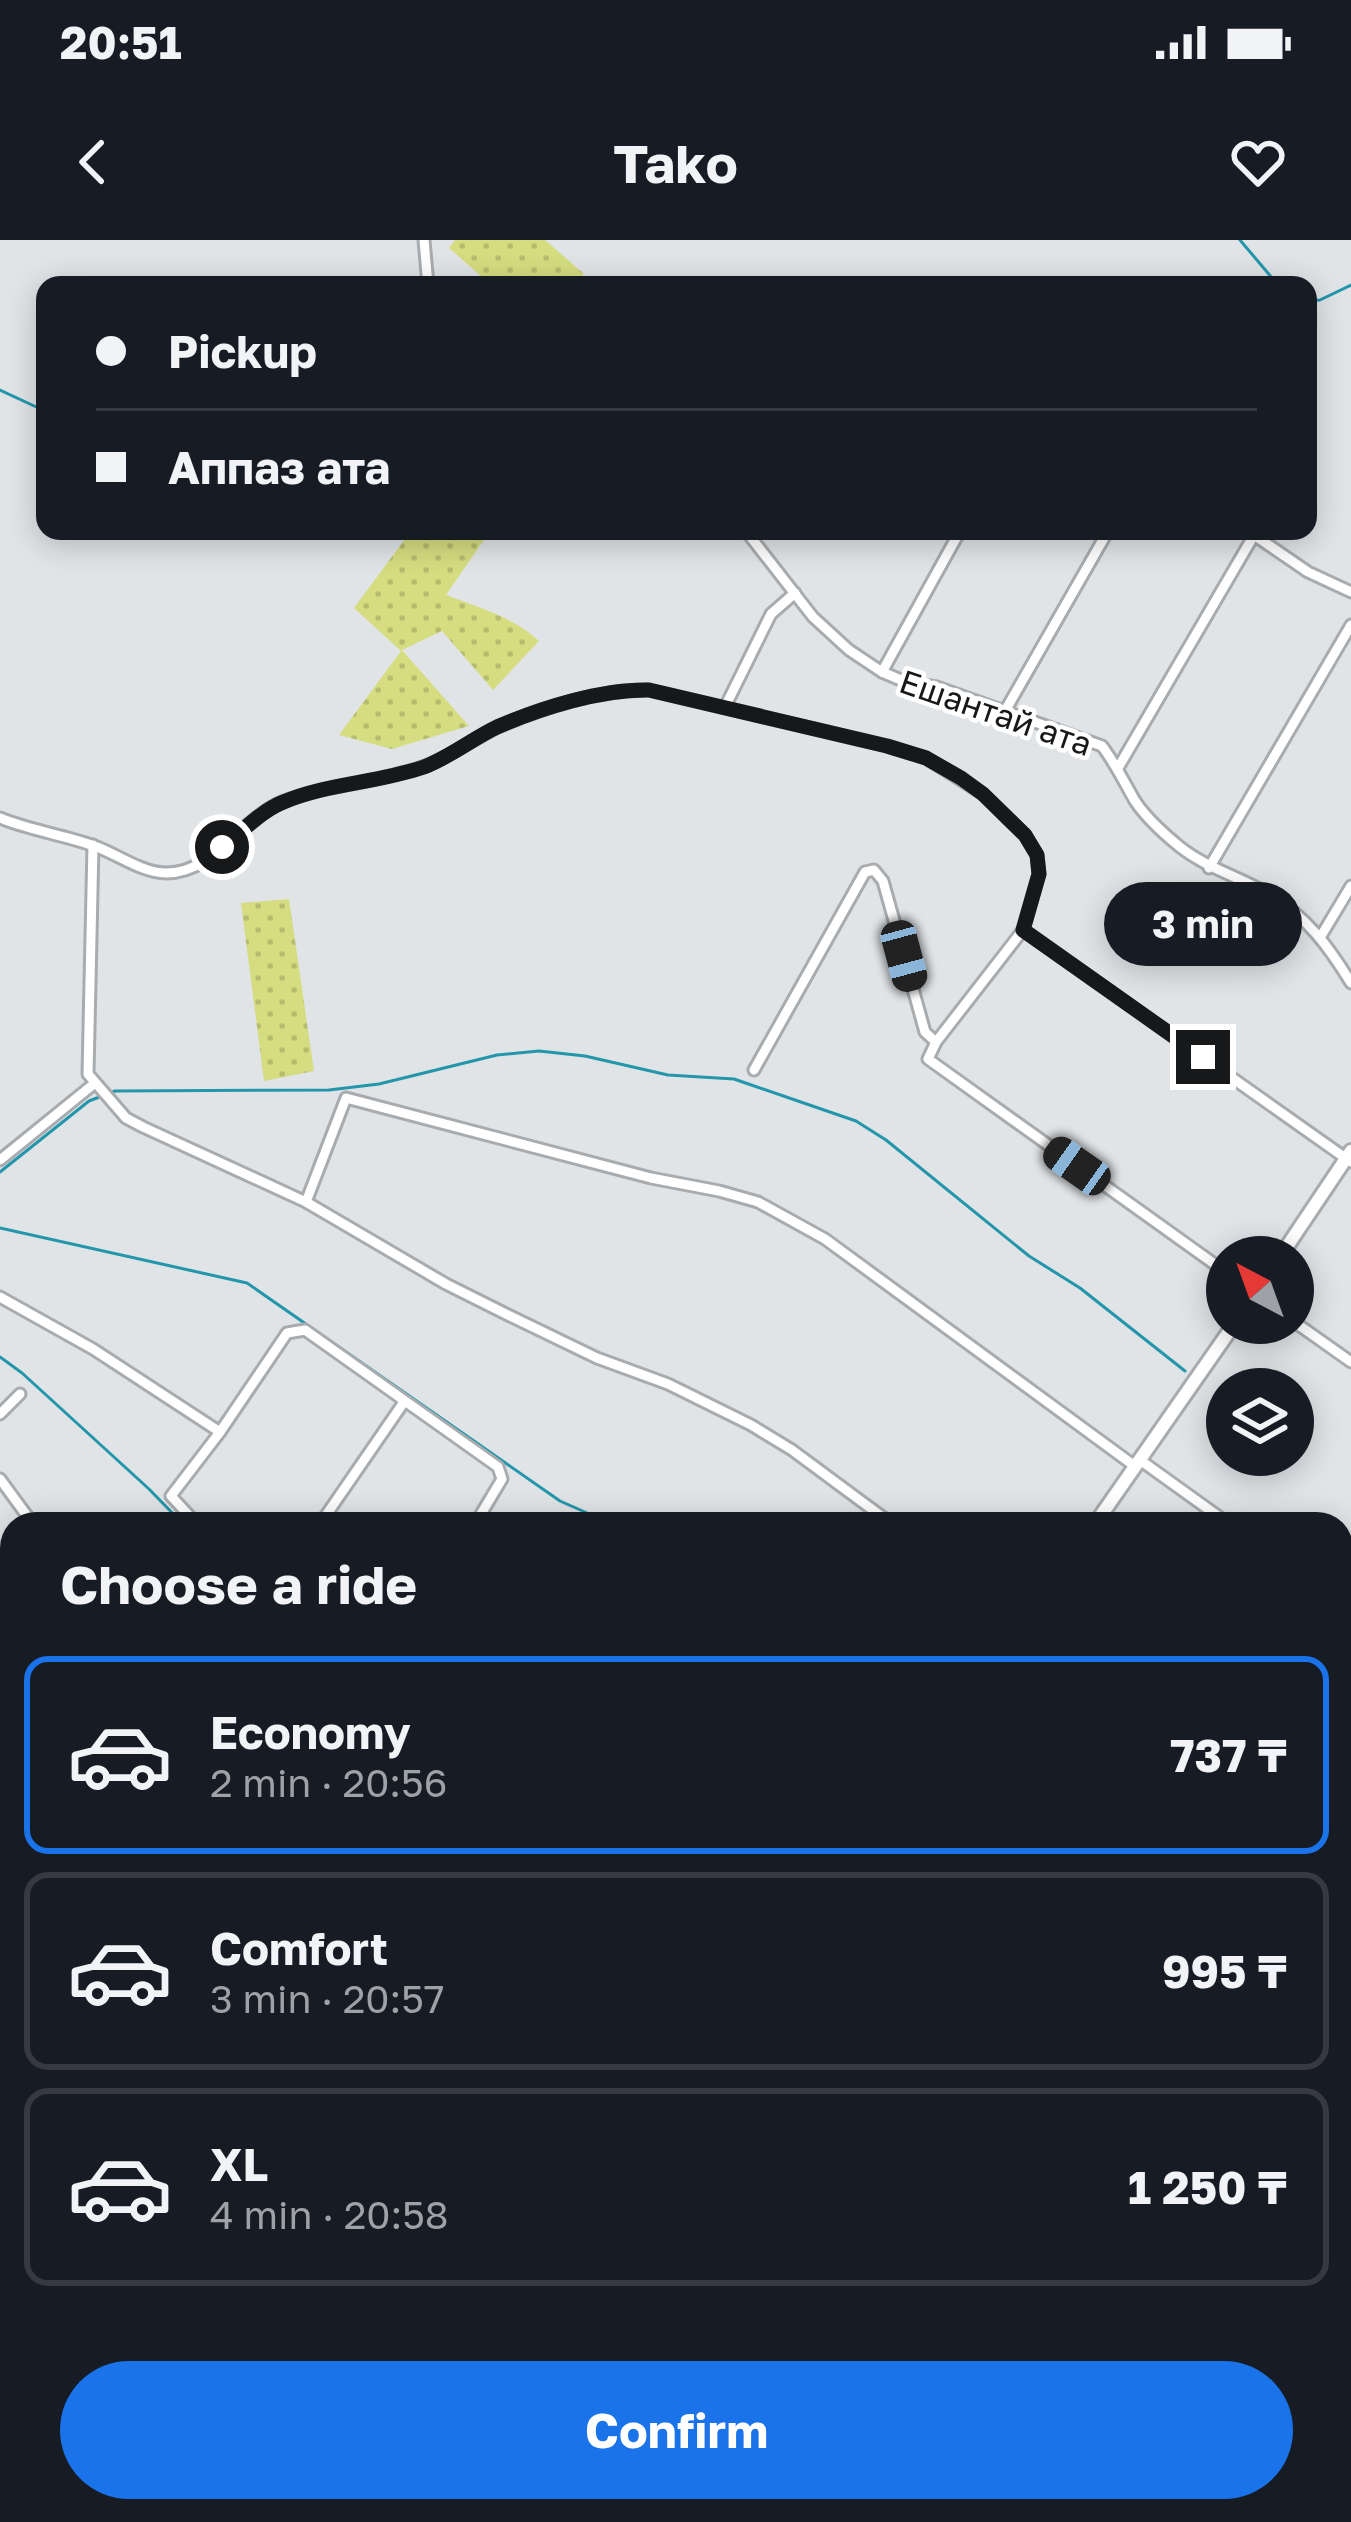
<!DOCTYPE html>
<html lang="en">
<head>
<meta charset="utf-8">
<style>
  :root { --surface:#171b24; --page:#20242c; --text:#f1f3f6; --muted:#9ea1a6; --line:#363941; --accent:#1a73e8 }
  body { margin:0; font-family:"Golos Text",sans-serif; background:var(--page); color:var(--text); height:100vh; display:flex; flex-direction:column; font-size:45px; white-space:nowrap }
  * { box-sizing:border-box; margin:0 }
  p { font-size:39px; color:var(--muted) }
  .icon { flex:none; width:66px; height:66px; fill:none; stroke:currentColor; stroke-width:2; stroke-linecap:round; stroke-linejoin:round }
  .map { position:relative; flex:1; overflow:hidden }
  .drawer { position:absolute; left:0px; top:1272px; width:1353px; height:1011px; display:flex; flex-direction:column; background:var(--surface); border-radius:36px 36px 0 0; box-shadow:0 6px 30px #0003 }
  .drawer>* { flex:none }
  .guide { position:absolute; left:36px; top:36px; width:1281px; height:264px; border-radius:24px; box-shadow:0 6px 30px #0003; display:grid; align-content:center; height:264px; padding:0 60px; background:var(--surface) }
  .needle { width:78px; rotate:319deg }
  .buttons { position:absolute; left:1206px; top:996px; display:grid; gap:24px }
  .buttons a { display:grid; place-items:center; width:108px; height:108px; border-radius:50%; background:var(--surface); box-shadow:0 6px 30px #0003; font-size:60px }
  .end { position:absolute; width:54px; height:54px; margin:-27px; border:15px solid #17181a; background:#fff; box-shadow:0 0 0 6px #fff }
  .from { border-radius:50% }
  .bubble { position:absolute; height:84px; border-radius:42px; background:var(--surface); box-shadow:0 6px 30px #0003; font-size:39px; font-weight:700; line-height:84px; text-align:center }
  .car { position:absolute; width:36px; height:72px; margin:-36px -18px; border-radius:15px; box-shadow:0 0 9px 3px #0007; background:linear-gradient(#222 24%,#8ab4d8 0 40%,#222 0 76%,#8ab4d8 0 86%,#222 0) }
  .guide b { display:flex; align-items:center; gap:42px; height:114px; font-size:45px }
  .guide b+b { border-top:3px solid var(--line) }
  .guide i { width:30px; height:30px; background:var(--text) }
  ul { padding:0; list-style:none }
  li { display:flex; align-items:center; gap:36px; height:198px; margin:0 24px 18px; padding:0 36px; border:6px solid var(--line); border-radius:24px }
  li div { flex:1 }
  li b { display:block; font-size:45px }
  li em { font-style:normal; font-weight:700 }
  li.selected { border-color:var(--accent) }
  li>.icon { width:108px; height:108px; stroke-width:1.5 }
  h2 { padding:0 60px; font-size:54px; line-height:144px }
  .cta { display:flex; gap:24px; margin-top:auto; padding:24px 60px }
  .cta a { flex:1; height:138px; border-radius:72px; background:var(--accent); color:#fff; font-size:48px; font-weight:700; line-height:138px; text-align:center }
  .status { display:flex; justify-content:space-between; align-items:center; height:84px; padding:0 60px; background:var(--surface); direction:ltr }
  .status svg { height:33px; fill:currentColor }
  header { display:flex; justify-content:space-between; align-items:center; height:156px; padding:0 60px; background:var(--surface); font-size:54px; font-weight:700 }
  .map>svg:first-child { display:block }
</style>
</head>
<body>
<div class="status"><b>20:51</b><svg viewBox="0 0 49 12"><path d="M0 12V9h3v3zM5 12V6h3v6zM10 12V3h3v9zM15 12V0h3v12zM26 1h20v11H26zM47 4h2v5h-2z"/></svg></div>
<header><svg class="icon" aria-label="back" viewBox="0 0 24 24"><path d="M15 5l-7 7 7 7"/></svg>Tako<svg class="icon" aria-label="heart" viewBox="0 0 24 24"><path d="M12 20l-8-8c-3-5 5-10 8-4 3-6 11-1 8 4z"/></svg></header>
<div class="map">
<svg width="1351" height="2282" viewBox="0 0 1351 2282">
  <defs>
    <pattern id="garden-dots" width="8" height="8" patternUnits="userSpaceOnUse" patternTransform="scale(3)"><rect width="8" height="8" fill="#d5dd80"/><path d="M2 2h.1M6 6h.1" fill="none" stroke="#b6bd6e" stroke-width="1.8" stroke-linecap="round"/></pattern>
  </defs>
  <rect width="100%" height="100%" fill="#e0e4e7"/>
  <g fill="url(#garden-dots)">
    <path d="M455,0H545L584,34L575,45H491L449,8Z"/>
    <path d="M411,291H490L446,355C477,367 514,377 539,401L493,450L442,391L402,410L469,486L392,509L339,495L401,411L354,368Z"/>
    <path d="M289,659L314,831L264,841L241,663Z"/>
  </g>
  <g fill="none" stroke-linecap="round" stroke-linejoin="round">
    <g stroke="#2496ab" stroke-width="3">
      <path d="M1240,0L1278,45"/>
      <path d="M1308,61L1320,60L1351,45"/>
      <path d="M0,150L45,171"/>
      <path d="M269,291L280,298"/>
      <path d="M0,932L89,861L115,851L329,850L379,844L497,815L539,811L585,816L668,835L734,839L856,881L886,900L1029,1016L1080,1048L1185,1131"/>
      <path d="M0,988L247,1043L560,1261L612,1284"/>
      <path d="M0,1117L22,1133L149,1249L183,1284"/>
      <path d="M1341,1863L1351,1856"/>
      <path d="M0,2224L12,2229"/>
      <path d="M83,2271L100,2282"/>
    </g>
    <g stroke="#2496ab" stroke-width="9">
      <path d="M1341,2065L1351,2069"/>
      <path d="M1144,2282L1145,2271"/>
    </g>
    <g stroke="#a8acaf" stroke-width="15">
      <g id="street">
        <path d="M424,0L428,45"/>
        <path d="M746,291L813,377L849,410L882,432L908,443L937,447L1102,506C1115,523 1124,542 1135,561C1147,579 1164,594 1180,607C1208,629 1241,637 1270,655C1307,677 1329,707 1351,743"/>
        <path d="M882,432L960,291"/>
        <path d="M725,467L771,374L795,353"/>
        <path d="M1005,471L1108,291"/>
        <path d="M1118,528L1254,295L1308,332L1351,352"/>
        <path d="M0,578C31,591 66,595 97,607C118,615 143,633 166,633C215,633 240,579 282,562C327,544 378,543 425,526C450,517 473,499 498,487C542,468 601,449 649,450L887,506L926,518L983,554L1025,595L1037,615L1039,634L1023,690L936,802L928,819L1227,1033"/>
        <path d="M93,605L88,834L126,878L143,887L306,962L446,1044L508,1075L597,1118L668,1144L751,1185L792,1210L892,1284"/>
        <path d="M1209,628L1351,385"/>
        <path d="M1023,690L1351,922"/>
        <path d="M1321,696L1351,646"/>
        <path d="M754,830L865,632L874,630L883,641L925,792L936,802"/>
        <path d="M0,920L95,843"/>
        <path d="M306,962L346,858L651,938L719,951L758,962L825,999L1136,1227"/>
        <path d="M0,1057L93,1109L220,1192"/>
        <path d="M1293,1081L1351,1122"/>
        <path d="M0,1174L20,1154"/>
        <path d="M1140,1220L1229,1284"/>
        <path d="M0,1239L33,1284"/>
        <path d="M197,1284L171,1256L220,1192L287,1093L305,1090L498,1227L502,1239L475,1284"/>
        <path d="M320,1284L404,1162"/>
        <path d="M1341,1365L1351,1372"/>
        <path d="M1341,1607L1351,1614"/>
        <path d="M1341,1634L1351,1619"/>
        <path d="M0,1761L12,1770"/>
        <path d="M1341,1770L1351,1781"/>
        <path d="M0,1956L12,1958"/>
        <path d="M1341,2044L1351,2046"/>
        <path d="M420,2271L436,2282"/>
        <path d="M710,2271L725,2282"/>
        <path d="M974,2271L987,2282"/>
        <path d="M0,2280L2,2282"/>
        <path d="M137,2282L144,2271"/>
        <path d="M402,2282L411,2271"/>
        <path d="M1006,2282L1013,2275"/>
        <path d="M1126,2282L1131,2271"/>
        <path d="M1164,2282L1167,2271"/>
      </g>
    </g>
    <g stroke="#a8acaf" stroke-width="18">
      <g id="secondary">
        <path d="M1280,1017L1351,911"/>
        <path d="M1095,1284L1235,1083"/>
        <path d="M891,2282L899,2271"/>
      </g>
    </g>
    <use href="#street" stroke="#fff" stroke-width="9"/>
    <use href="#secondary" stroke="#fff" stroke-width="12"/>
  </g>
  <g fill="none" stroke-linecap="round" stroke-linejoin="round">
    <path stroke="#17181a" stroke-width="15" d="M222,607C241,593 260,572 281,563C327,543 378,543 424,527C450,517 472,499 497,487C541,468 601,449 649,450L887,506L926,518L961,538L983,554L1025,595L1037,615L1039,634L1023,690L1203,817"/>
  </g>
  <g text-anchor="middle" dominant-baseline="central" stroke-width="9" stroke-linejoin="round" paint-order="stroke">
    <g font-size="33" fill="#17181a" stroke="#fff">
      <text transform="translate(996 472) rotate(19)">Ешантай ата</text>
    </g>
  </g>
</svg>
<div class="buttons">
<a><svg class="needle" viewBox="-14 -14 28 28"><path d="M0-13l5 13h-10z" fill="#e53935"/><path d="M0 13l5-13h-10z" fill="#9ea1a6"/></svg></a>
<a><svg class="icon" aria-label="layers" viewBox="0 0 24 24"><path d="M12 4l9 5-9 5-9-5zM3 14l9 5 9-5"/></svg></a>
</div>
<i class="end from" style="left:222px;top:607px"></i>
<i class="end" style="left:1203px;top:817px"></i>
<div class="bubble" style="left:1104px;top:642px;width:198px">3 min</div>
<i class="car" style="left:904px;top:716px;rotate:165deg"></i>
<i class="car" style="left:1077px;top:926px;rotate:305deg"></i>
<div class="guide">
<b><i class="from"></i>Pickup</b>
<b><i></i>Аппаз ата</b>
</div>
<section class="drawer">
<h2>Choose a ride</h2>
<ul>
<li class="selected"><svg class="icon" aria-label="car" viewBox="0 0 24 24"><path d="M5 17H2v-5l4-1 3-4h7l3 4 3 1v5h-3M9 17h6M6 11h13"/><circle cx="7" cy="17" r="2"/><circle cx="17" cy="17" r="2"/></svg><div><b>Economy</b><p>2 min · 20:56</p></div><em>737 ₸</em></li>
<li><svg class="icon" aria-label="car" viewBox="0 0 24 24"><path d="M5 17H2v-5l4-1 3-4h7l3 4 3 1v5h-3M9 17h6M6 11h13"/><circle cx="7" cy="17" r="2"/><circle cx="17" cy="17" r="2"/></svg><div><b>Comfort</b><p>3 min · 20:57</p></div><em>995 ₸</em></li>
<li><svg class="icon" aria-label="car" viewBox="0 0 24 24"><path d="M5 17H2v-5l4-1 3-4h7l3 4 3 1v5h-3M9 17h6M6 11h13"/><circle cx="7" cy="17" r="2"/><circle cx="17" cy="17" r="2"/></svg><div><b>XL</b><p>4 min · 20:58</p></div><em>1 250 ₸</em></li>
</ul>
<div class="cta"><a>Confirm</a></div>
</section>
</div>
</body>
</html>
